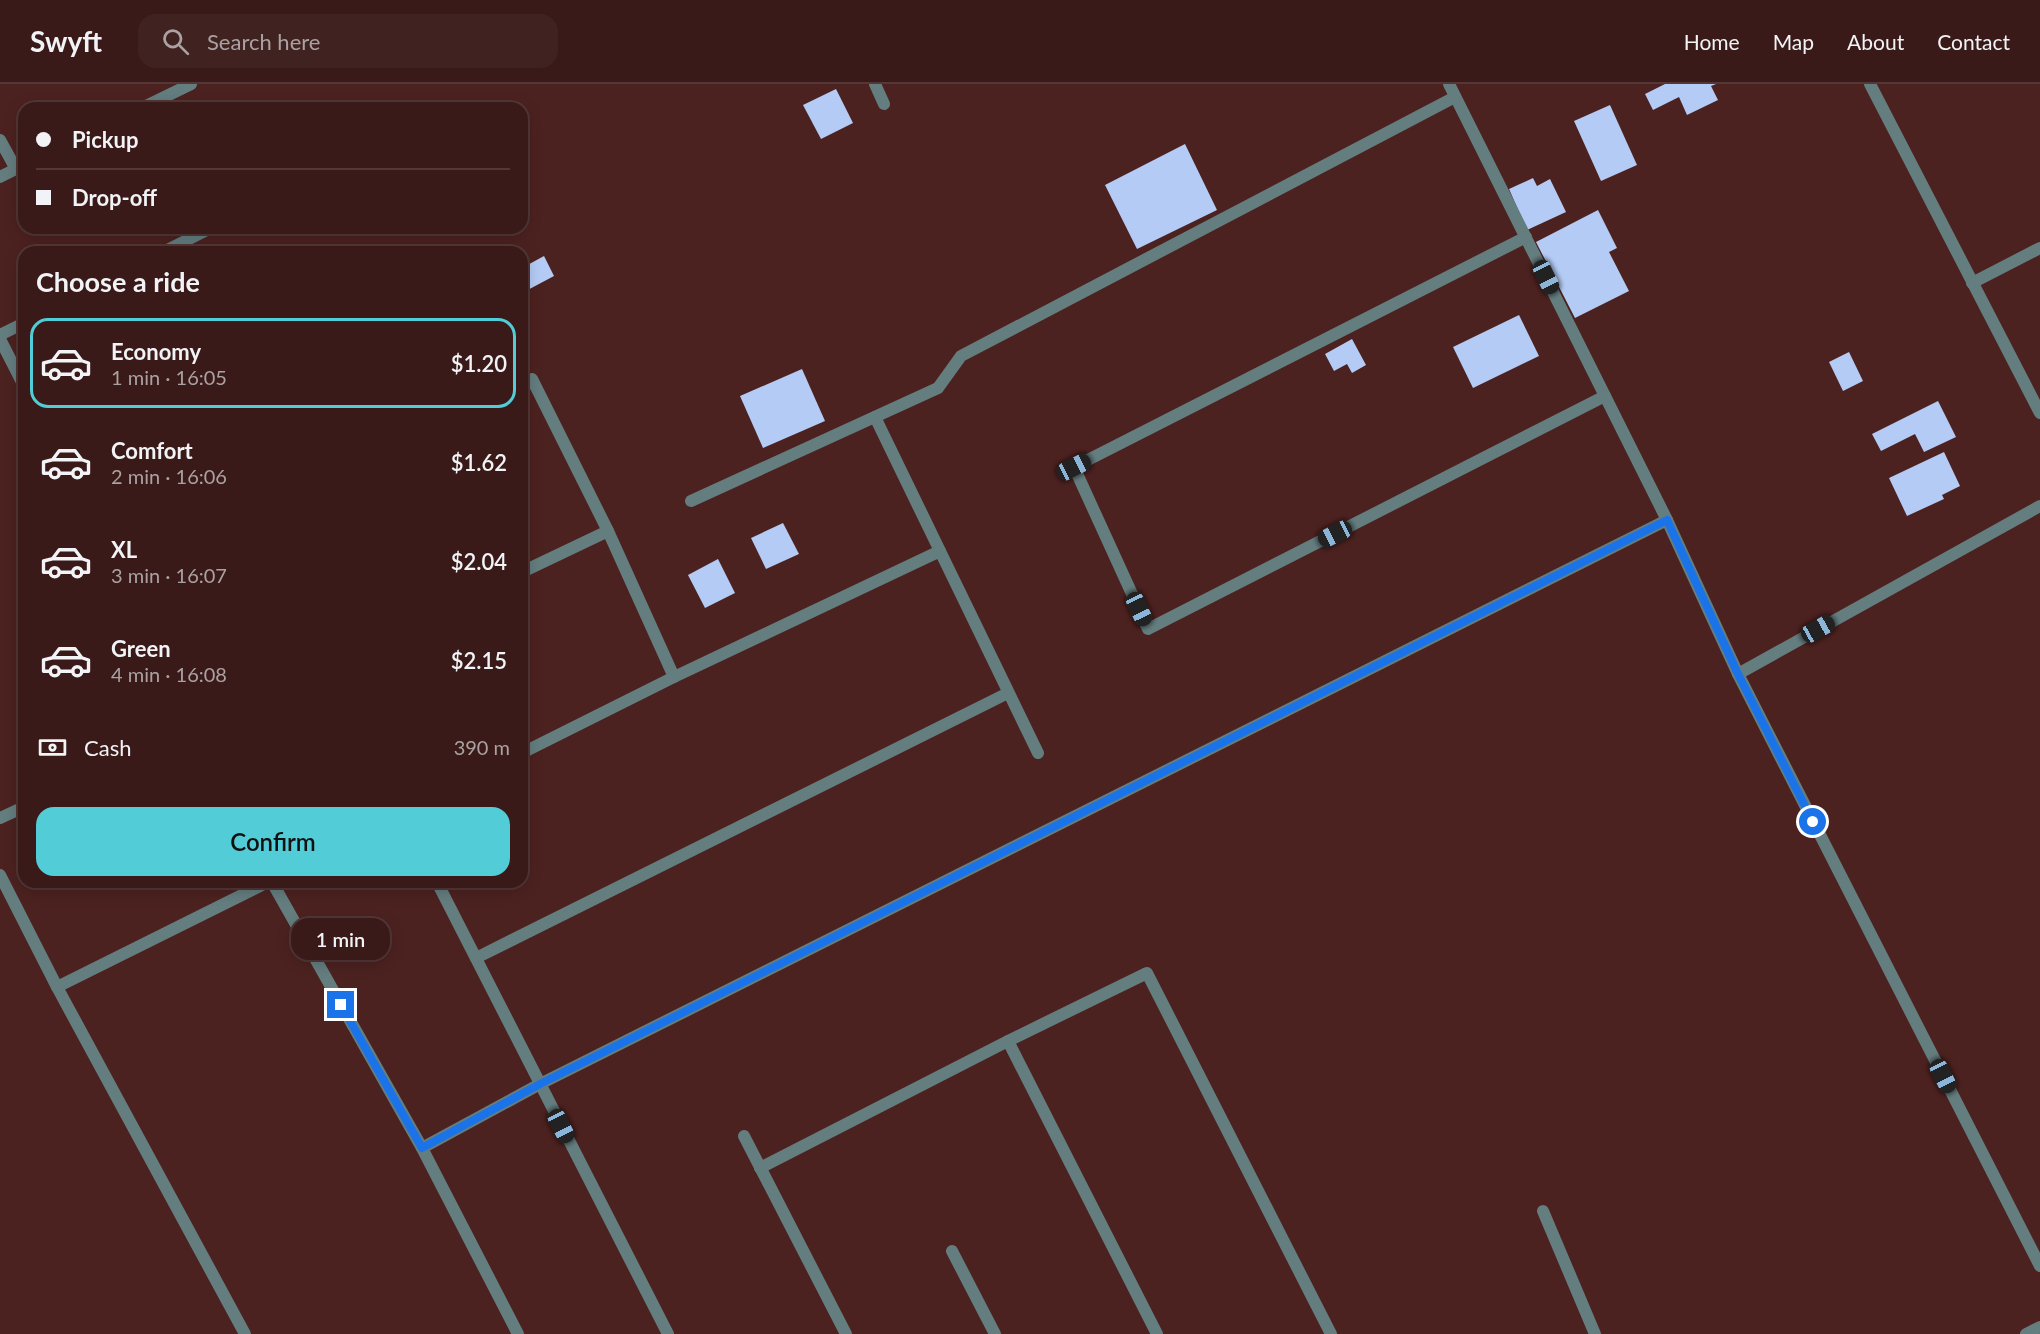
<!DOCTYPE html>
<html lang="en">
<head>
<meta charset="utf-8">
<style>
  :root { --surface:#391a18; --page:#402321; --text:#f1f3f6; --muted:#aba1a2; --line:#533837; --accent:#52ccd6 }
  body { margin:0; font-family:Lato,sans-serif; background:var(--page); color:var(--text); height:100vh; display:flex; flex-direction:column; font-size:22px; white-space:nowrap }
  * { box-sizing:border-box; margin:0 }
  p { font-size:20px; color:var(--muted) }
  .icon { flex:none; width:33px; height:33px; fill:none; stroke:currentColor; stroke-width:2; stroke-linecap:round; stroke-linejoin:round }
  .map { position:relative; flex:1; overflow:hidden }
  .drawer { position:absolute; left:18px; top:162px; width:510px; height:642px; display:flex; flex-direction:column; background:var(--surface); border-radius:18px; box-shadow:0 3px 15px #0003,0 0 0 2px var(--line) }
  .drawer>* { flex:none }
  .top-card { position:absolute; left:18px; top:18px; width:510px; height:132px; border-radius:18px; box-shadow:0 3px 15px #0003,0 0 0 2px var(--line); display:grid; align-content:center; height:132px; padding:0 18px; background:var(--surface) }
  .end { position:absolute; width:27px; height:27px; margin:-14px; border:8px solid #1a73e8; background:#fff; box-shadow:0 0 0 3px #fff }
  .from { border-radius:50% }
  .bubble { position:absolute; height:42px; border-radius:18px; background:var(--surface); box-shadow:0 3px 15px #0003,0 0 0 2px var(--line); font-size:20px; font-weight:600; line-height:42px; text-align:center }
  .car { position:absolute; width:18px; height:36px; margin:-18px -9px; border-radius:8px; box-shadow:0 0 4px 2px #0007; background:linear-gradient(#222 24%,#8ab4d8 0 40%,#222 0 76%,#8ab4d8 0 86%,#222 0) }
  .top-card b { display:flex; align-items:center; gap:21px; height:57px; font-size:22px }
  .top-card b+b { border-top:2px solid var(--line) }
  .top-card i { width:15px; height:15px; background:var(--text) }
  ul { padding:0; list-style:none }
  li { display:flex; align-items:center; gap:18px; height:90px; margin:0 12px 9px; padding:0 6px; border:3px solid transparent; border-radius:18px }
  li div { flex:1 }
  li b { display:block; font-size:22px }
  li em { font-style:normal; font-weight:600 }
  li.active { border-color:var(--accent) }
  li>.icon { width:54px; height:54px; stroke-width:1.5 }
  h2 { padding:0 18px; font-size:27px; line-height:72px }
  .pay { display:flex; align-items:center; gap:15px; height:66px; padding:0 18px; font-size:22px }
  .pay p { margin-inline-start:auto }
  .action { display:flex; gap:12px; margin-top:auto; padding:12px 18px }
  .action a { flex:1; height:69px; border-radius:18px; background:var(--accent); color:#111; font-size:24px; font-weight:600; line-height:69px; text-align:center }
  header { display:flex; align-items:center; gap:36px; box-sizing:border-box; height:84px; padding:0 30px; background:var(--surface); border-bottom:2px solid var(--line) }
  header strong { font-size:28px }
  nav { display:flex; gap:33px; margin-inline-start:auto; font-size:21px }
  .search { width:420px; height:54px; background:var(--page); display:flex; align-items:center; gap:15px; box-sizing:border-box; padding:0 21px; border-radius:18px; color:var(--muted); font-size:22px }
  .map>svg:first-child { display:block }
</style>
</head>
<body>
<header>
<strong>Swyft</strong>
<div class="search"><svg class="icon" aria-label="search" viewBox="0 0 24 24"><circle cx="10" cy="10" r="6"/><path d="M15 15l6 6"/></svg>Search here</div>
<nav><a>Home</a><a>Map</a><a>About</a><a>Contact</a></nav>
</header>
<div class="map">
<svg width="2040" height="1250" viewBox="0 0 2040 1250">
  <rect width="100%" height="100%" fill="#4c2220"/>
  <g fill="#b4cbf5">
    <path d="M1665,0H1716L1711,2L1718,16L1687,31L1679,13L1653,26L1645,10Z"/>
    <path d="M836,5L853,39L821,55L803,21Z"/>
    <path d="M1610,21L1637,81L1601,97L1574,37Z"/>
    <path d="M1185,60L1217,126L1137,165L1105,101Z"/>
    <path d="M1533,94L1537,102L1550,95L1566,128L1527,146L1509,105Z"/>
    <path d="M1598,126L1617,164L1609,168L1629,207L1575,234L1536,158Z"/>
    <path d="M544,172L554,192L522,209V184Z"/>
    <path d="M1519,231L1539,272L1473,304L1453,263Z"/>
    <path d="M1352,255L1366,281L1352,289L1347,280L1334,287L1325,270Z"/>
    <path d="M1849,268L1863,297L1843,307L1829,278Z"/>
    <path d="M802,285L825,337L763,364L740,312Z"/>
    <path d="M1938,317L1956,353L1924,368L1915,350L1881,367L1872,350Z"/>
    <path d="M1944,368L1960,402L1942,411L1944,415L1907,432L1889,394Z"/>
    <path d="M783,439L799,470L766,485L751,454Z"/>
    <path d="M718,475L735,509L705,524L688,491Z"/>
  </g>
  <g fill="none" stroke-linecap="round" stroke-linejoin="round">
    <g stroke="#647d7f" stroke-width="12">
      <path d="M875,0L884,20"/>
      <path d="M1449,0L1667,436L1738,590L2040,1182"/>
      <path d="M1870,0L2040,329"/>
      <path d="M142,24L191,0"/>
      <path d="M0,56L16,85"/>
      <path d="M0,93L24,81"/>
      <path d="M1526,153L1074,383L1148,545L1605,312"/>
      <path d="M163,168L211,144"/>
      <path d="M1972,199L2040,164"/>
      <path d="M0,251L24,239"/>
      <path d="M0,255L24,302"/>
      <path d="M522,300L532,295L608,447L674,593"/>
      <path d="M875,333L940,467"/>
      <path d="M691,417L938,304L961,272L1455,13"/>
      <path d="M522,488L608,447"/>
      <path d="M1738,590L2040,422"/>
      <path d="M522,669L674,593L940,467L1038,669"/>
      <path d="M0,734L24,723"/>
      <path d="M0,791L57,903L245,1250"/>
      <path d="M272,798L422,1064L518,1250"/>
      <path d="M437,798L668,1250"/>
      <path d="M476,874L1008,609"/>
      <path d="M57,903L268,798"/>
      <path d="M1008,957L1157,1250"/>
      <path d="M744,1052L846,1250"/>
      <path d="M422,1064L540,1000L1667,436"/>
      <path d="M760,1084L1008,957L1147,889L1331,1250"/>
      <path d="M1543,1127L1595,1250"/>
      <path d="M952,1167L995,1250"/>
      <path d="M2026,1250L2040,1243"/>
    </g>
  </g>
  <g fill="none" stroke-linecap="round" stroke-linejoin="round">
    <path stroke="#1a73e8" stroke-width="8" d="M341,921L422,1064L540,1000L1667,436L1738,590L1813,738"/>
  </g>
</svg>
<i class="end from" style="left:1813px;top:738px"></i>
<i class="end" style="left:341px;top:921px"></i>
<div class="bubble" style="left:291px;top:834px;width:99px">1 min</div>
<i class="car" style="left:1546px;top:193px;rotate:154deg"></i>
<i class="car" style="left:1074px;top:383px;rotate:63deg"></i>
<i class="car" style="left:1335px;top:450px;rotate:243deg"></i>
<i class="car" style="left:1139px;top:525px;rotate:155deg"></i>
<i class="car" style="left:1818px;top:545px;rotate:61deg"></i>
<i class="car" style="left:1943px;top:992px;rotate:153deg"></i>
<i class="car" style="left:561px;top:1042px;rotate:153deg"></i>
<div class="top-card">
<b><i class="from"></i>Pickup</b>
<b><i></i>Drop-off</b>
</div>
<section class="drawer">
<h2>Choose a ride</h2>
<ul>
<li class="active"><svg class="icon" aria-label="car" viewBox="0 0 24 24"><path d="M5 17H2v-5l4-1 3-4h7l3 4 3 1v5h-3M9 17h6M6 11h13"/><circle cx="7" cy="17" r="2"/><circle cx="17" cy="17" r="2"/></svg><div><b>Economy</b><p>1 min · 16:05</p></div><em>$1.20</em></li>
<li><svg class="icon" aria-label="car" viewBox="0 0 24 24"><path d="M5 17H2v-5l4-1 3-4h7l3 4 3 1v5h-3M9 17h6M6 11h13"/><circle cx="7" cy="17" r="2"/><circle cx="17" cy="17" r="2"/></svg><div><b>Comfort</b><p>2 min · 16:06</p></div><em>$1.62</em></li>
<li><svg class="icon" aria-label="car" viewBox="0 0 24 24"><path d="M5 17H2v-5l4-1 3-4h7l3 4 3 1v5h-3M9 17h6M6 11h13"/><circle cx="7" cy="17" r="2"/><circle cx="17" cy="17" r="2"/></svg><div><b>XL</b><p>3 min · 16:07</p></div><em>$2.04</em></li>
<li><svg class="icon" aria-label="car" viewBox="0 0 24 24"><path d="M5 17H2v-5l4-1 3-4h7l3 4 3 1v5h-3M9 17h6M6 11h13"/><circle cx="7" cy="17" r="2"/><circle cx="17" cy="17" r="2"/></svg><div><b>Green</b><p>4 min · 16:08</p></div><em>$2.15</em></li>
</ul>
<div class="pay"><svg class="icon" aria-label="cash" viewBox="0 0 24 24"><path d="M3 7h18v10H3z"/><circle cx="12" cy="12" r="2"/></svg>Cash<p>390 m</p></div>
<div class="action"><a>Confirm</a></div>
</section>
</div>
</body>
</html>
